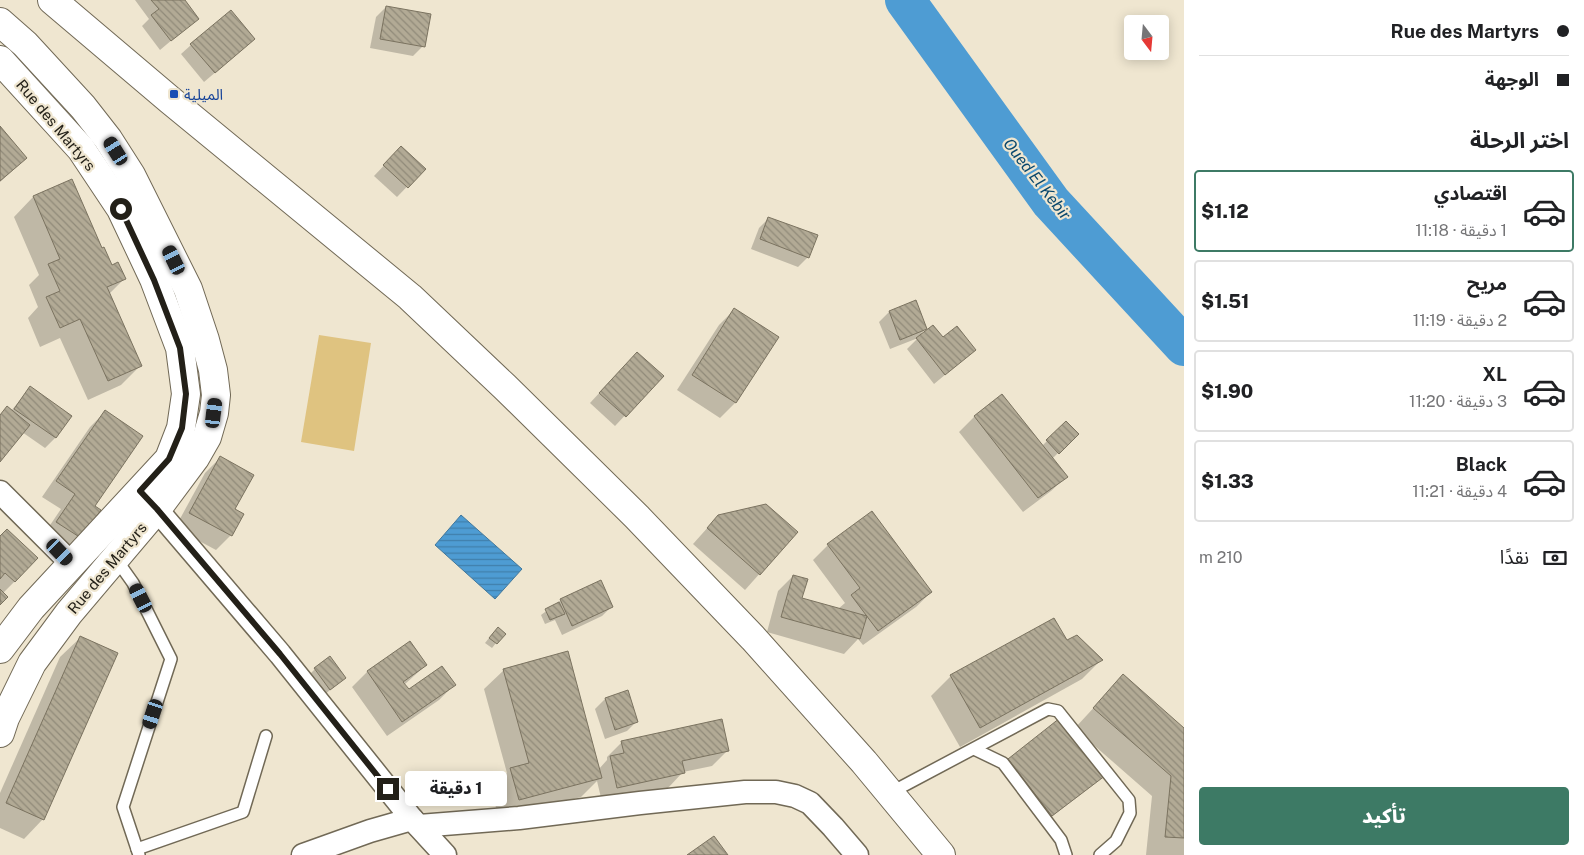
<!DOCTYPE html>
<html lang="ar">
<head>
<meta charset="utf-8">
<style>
  :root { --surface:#fff; --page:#f6f6f6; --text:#202124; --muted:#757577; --line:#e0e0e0; --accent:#3d7a65 }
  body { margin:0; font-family:"Public Sans","Noto Sans Arabic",sans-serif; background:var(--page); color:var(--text); direction:rtl; height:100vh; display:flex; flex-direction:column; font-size:19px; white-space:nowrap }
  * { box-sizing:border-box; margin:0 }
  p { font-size:16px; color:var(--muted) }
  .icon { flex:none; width:28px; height:28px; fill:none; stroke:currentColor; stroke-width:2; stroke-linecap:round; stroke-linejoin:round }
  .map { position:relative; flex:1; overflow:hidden; direction:ltr }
  .drawer { display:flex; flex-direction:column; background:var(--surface); width:400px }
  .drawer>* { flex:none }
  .top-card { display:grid; align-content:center; height:110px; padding:0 15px; background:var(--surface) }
  .needle { width:32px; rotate:164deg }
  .controls { position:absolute; left:1124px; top:15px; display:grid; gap:10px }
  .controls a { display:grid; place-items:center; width:45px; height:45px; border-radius:5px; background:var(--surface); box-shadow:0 2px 12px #0003; font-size:25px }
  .end { position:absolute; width:22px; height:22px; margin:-11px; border:6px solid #232018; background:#fff; box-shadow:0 0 0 2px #fff }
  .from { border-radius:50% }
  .bubble { position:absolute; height:35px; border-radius:5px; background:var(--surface); box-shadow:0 2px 12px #0003; font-size:16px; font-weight:800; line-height:35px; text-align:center; direction:rtl }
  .car { position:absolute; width:15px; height:30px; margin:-15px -8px; border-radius:6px; box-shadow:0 0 4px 1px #0007; background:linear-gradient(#222 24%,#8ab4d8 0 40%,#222 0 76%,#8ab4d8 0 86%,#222 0) }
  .top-card b { display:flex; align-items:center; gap:18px; height:48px; font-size:19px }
  .top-card b+b { border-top:1px solid var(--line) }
  .top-card i { width:12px; height:12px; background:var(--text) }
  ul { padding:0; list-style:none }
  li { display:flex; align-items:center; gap:15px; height:82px; margin:0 10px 8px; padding:0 5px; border:2px solid var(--line); border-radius:5px }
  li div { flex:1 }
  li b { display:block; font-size:19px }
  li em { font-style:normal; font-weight:800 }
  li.current { border-color:var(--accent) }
  li>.icon { width:45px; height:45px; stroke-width:1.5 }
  h2 { padding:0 15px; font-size:22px; line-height:60px }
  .pay { display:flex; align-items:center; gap:12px; height:55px; padding:0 15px; font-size:19px }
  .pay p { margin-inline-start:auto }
  .action { display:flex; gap:10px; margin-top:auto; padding:10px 15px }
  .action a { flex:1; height:58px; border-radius:5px; background:var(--accent); color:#fff; font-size:20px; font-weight:800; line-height:58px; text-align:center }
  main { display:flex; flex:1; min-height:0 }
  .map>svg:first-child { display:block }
</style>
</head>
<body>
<main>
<section class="drawer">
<div class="top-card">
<b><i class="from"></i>Rue des Martyrs</b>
<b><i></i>الوجهة</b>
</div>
<h2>اختر الرحلة</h2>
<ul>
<li class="current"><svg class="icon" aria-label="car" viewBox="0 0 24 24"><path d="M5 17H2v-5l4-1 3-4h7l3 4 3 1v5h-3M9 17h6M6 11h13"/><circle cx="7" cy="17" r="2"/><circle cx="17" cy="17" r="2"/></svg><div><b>اقتصادي</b><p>1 دقيقة · 11:18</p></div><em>$1.12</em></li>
<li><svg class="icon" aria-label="car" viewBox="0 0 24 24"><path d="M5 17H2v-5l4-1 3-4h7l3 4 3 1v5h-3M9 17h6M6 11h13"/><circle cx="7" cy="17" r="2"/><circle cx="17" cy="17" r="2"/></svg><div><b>مريح</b><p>2 دقيقة · 11:19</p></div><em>$1.51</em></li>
<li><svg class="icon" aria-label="car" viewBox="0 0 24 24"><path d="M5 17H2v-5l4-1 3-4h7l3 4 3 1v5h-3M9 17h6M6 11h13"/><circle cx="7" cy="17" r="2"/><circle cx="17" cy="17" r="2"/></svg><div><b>XL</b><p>3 دقيقة · 11:20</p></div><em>$1.90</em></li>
<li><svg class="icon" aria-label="car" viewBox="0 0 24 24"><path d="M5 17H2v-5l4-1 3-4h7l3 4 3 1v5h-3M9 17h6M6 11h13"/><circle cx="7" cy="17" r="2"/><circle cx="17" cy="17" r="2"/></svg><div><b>Black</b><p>4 دقيقة · 11:21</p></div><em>$1.33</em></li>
</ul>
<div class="pay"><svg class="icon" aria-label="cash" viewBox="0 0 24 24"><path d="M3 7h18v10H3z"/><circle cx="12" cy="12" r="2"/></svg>نقدًا<p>210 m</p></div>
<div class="action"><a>تأكيد</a></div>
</section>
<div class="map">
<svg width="1184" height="855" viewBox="0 0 1184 855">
  <defs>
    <pattern id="water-rules" width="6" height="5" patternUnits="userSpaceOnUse" patternTransform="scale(1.25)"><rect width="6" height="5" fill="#4e9cd3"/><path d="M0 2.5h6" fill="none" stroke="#407faa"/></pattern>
    <pattern id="building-back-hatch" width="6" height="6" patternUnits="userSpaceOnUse" patternTransform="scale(1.25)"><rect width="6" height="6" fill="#b2aa95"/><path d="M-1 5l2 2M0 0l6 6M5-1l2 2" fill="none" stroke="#908a79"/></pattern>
  </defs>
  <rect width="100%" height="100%" fill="#efe6d0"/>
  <path fill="#dfc380" d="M319,335L371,343L354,451L301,442Z"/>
  <path fill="url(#water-rules)" stroke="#41779b" d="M461,515L522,569L495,599L435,545Z"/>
  <g fill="#0003">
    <path d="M135,0H183L198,18L160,50L142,26L149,19Z"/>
    <path d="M386,7L423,46L413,56L370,48L376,17Z"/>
    <path d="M191,45L244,48L204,82L181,54Z"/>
    <path d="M0,128L26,158L0,182Z"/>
    <path d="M391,158L424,169L397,197L374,176Z"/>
    <path d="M71,181L102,250L111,267L124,279L109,294L140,366L121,385L88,400L60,338L40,347L28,318L38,307L29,285L39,275L14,217L33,197Z"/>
    <path d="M769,218L808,257L798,267L751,249L759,228Z"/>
    <path d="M915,302L926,329L921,333L964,359L934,384L907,349L918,338L890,349L879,322L889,312Z"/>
    <path d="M734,310L735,403L720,418L677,390L719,325Z"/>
    <path d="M627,363L662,376L615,426L590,403Z"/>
    <path d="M30,388L70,416L55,438L45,448L22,432L0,460V415L7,408L11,411Z"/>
    <path d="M1002,395L1042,446L1066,422L1077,434L1052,459L1066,477L1051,491L1023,512L959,432L974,417Z"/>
    <path d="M105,412L94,506L80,538L65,553L42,537L61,509L42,497L90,427Z"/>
    <path d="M220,458L233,509L231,535L216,550L175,528L205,473Z"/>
    <path d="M718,516L796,533L745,590L693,544Z"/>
    <path d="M0,538L15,581L3,593L0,604Z"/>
    <path d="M828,545L931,592L916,607L863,645L858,639L844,654L767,632L778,591L793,576L800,599L838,609L845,603L813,560Z"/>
    <path d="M561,600L612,606L602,616L562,635L555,620L545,624L541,615Z"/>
    <path d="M493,633L496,643L492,648L485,643Z"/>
    <path d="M80,638L43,819L24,839L0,828V793L60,657Z"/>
    <path d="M410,643L426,665L404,685L408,691L454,685L439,700L387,736L352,687L367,672Z"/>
    <path d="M1101,660L1082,679L960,747L931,696L951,676Z"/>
    <path d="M315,669L345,678L319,699L305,679Z"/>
    <path d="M504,670L599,769L607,760V757L622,742L727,751L712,766L683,772L668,788L602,802L597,781L581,797L499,819L491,789L507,773L484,689Z"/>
    <path d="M1123,676L1184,729V855H1146L1152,796L1080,733L1104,776L1047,820L1004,764L1009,760L1075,728Z"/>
    <path d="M627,692L637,721L627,731L605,739L595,709L605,699Z"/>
  </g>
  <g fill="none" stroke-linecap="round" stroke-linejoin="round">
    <path stroke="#4e9cd3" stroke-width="40" d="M905,0L1051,202L1184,346"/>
  </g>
  <g fill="url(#building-back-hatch)" stroke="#7b7360">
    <path d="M151,0H185L199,19L171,41L151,15L159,9Z"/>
    <path d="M386,6L431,14L425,47L380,39Z"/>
    <path d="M231,10L255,39L215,73L190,44Z"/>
    <path d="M0,126L27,158L0,181Z"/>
    <path d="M401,146L426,169L408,188L383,165Z"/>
    <path d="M72,179L102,248L104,247L112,265L118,262L126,279L107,287L142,366L108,381L80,319L60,328L46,297L60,291L48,264L60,259L33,196Z"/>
    <path d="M768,217L818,235L809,258L760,239Z"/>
    <path d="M916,300L927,329L900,340L889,311Z"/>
    <path d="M734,308L779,337L736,403L692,375Z"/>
    <path d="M933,325L943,337L957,326L976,350L945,375L916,338Z"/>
    <path d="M637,352L664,376L626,417L599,393Z"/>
    <path d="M30,386L72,416L56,438L14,409Z"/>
    <path d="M1002,394L1068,477L1038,498L974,416Z"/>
    <path d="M7,406L30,425L0,462V415Z"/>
    <path d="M105,410L143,436L95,506L101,510L81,538L56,522L75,494L56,481Z"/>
    <path d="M1066,421L1079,434L1059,454L1046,440Z"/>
    <path d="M220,456L254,475L235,509L244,514L232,536L189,513Z"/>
    <path d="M766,504L798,532L760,575L707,528L718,515Z"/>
    <path d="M872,511L932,592L878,631L851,595L860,588L827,544Z"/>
    <path d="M7,529L38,558L15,582L5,573L0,579V536Z"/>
    <path d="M793,575L808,579L802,598L867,616L860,639L781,617Z"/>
    <path d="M601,580L613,607L572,626L560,599Z"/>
    <path d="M0,589L8,597L0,605Z"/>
    <path d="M559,602L565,614L550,620L545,609Z"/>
    <path d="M1054,618L1067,640L1077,635L1103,660L980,728L950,675Z"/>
    <path d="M498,627L506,634L497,644L489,638Z"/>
    <path d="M80,636L118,653L44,820L6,803Z"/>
    <path d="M410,641L427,665L403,682L409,689L442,666L456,685L402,722L367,671Z"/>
    <path d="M568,651L602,778L519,800L510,768L529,763L503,669Z"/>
    <path d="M330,656L346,678L330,690L314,668Z"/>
    <path d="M1123,674L1184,728V838L1165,837L1171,776L1093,708Z"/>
    <path d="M628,690L638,722L615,730L605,698Z"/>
    <path d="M1065,714L1110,772L1052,816L1008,759Z"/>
    <path d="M722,719L729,751L682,761L685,773L617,788L610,756L624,753L621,741Z"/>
    <path d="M714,836L728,855H687Z"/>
  </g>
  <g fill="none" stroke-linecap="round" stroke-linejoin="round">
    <g stroke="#716956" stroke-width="14">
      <g id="lane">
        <path d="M116,559L133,583L171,659L123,807L139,855"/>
        <path d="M974,749L1003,763L1061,840L1066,855"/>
        <path d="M890,793L1048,709L1058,711L1129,800L1130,813L1116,841L1100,855"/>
        <path d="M137,849L243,812L266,736"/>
      </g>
    </g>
    <g stroke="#716956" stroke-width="25">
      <g id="street">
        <path d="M0,492L73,565"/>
        <path d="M146,497L280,654L412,819L445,855"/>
        <path d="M419,826L519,818L640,803L745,792H776L795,796L810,803L833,827L857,855"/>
        <path d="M303,855L370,831L412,819"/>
      </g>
    </g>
    <g stroke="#716956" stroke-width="30">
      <g id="secondary">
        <path d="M0,22L25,44L83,107L108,139L131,175L188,289L205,340L213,370L216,395L214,413L207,437L195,458L157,509L69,613L32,663L5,718L0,733"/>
        <path d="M0,60L81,149L121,209L154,279L180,348L186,394L181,428L169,459L31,608L0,649"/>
      </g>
    </g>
    <g stroke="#716956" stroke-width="30">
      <path id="primary" d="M52,0L170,100L410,297L505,387L637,517L753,638L864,762L941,855"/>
    </g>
    <use href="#lane" stroke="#fff" stroke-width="11"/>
    <use href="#street" stroke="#fff" stroke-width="22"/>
    <use href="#secondary" stroke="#fff" stroke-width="28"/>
    <use href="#primary" stroke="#fff" stroke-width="28"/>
  </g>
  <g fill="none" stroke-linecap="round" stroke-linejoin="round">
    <path stroke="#232018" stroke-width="6" d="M121,209L154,280L180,348L186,394L182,428L169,459L140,491L157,509L280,654L388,789"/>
  </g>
  <rect fill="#1a4fb4" stroke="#efe6d0" stroke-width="2" x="169" y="89" width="10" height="10" rx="2.5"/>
  <g text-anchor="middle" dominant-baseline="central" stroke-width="4.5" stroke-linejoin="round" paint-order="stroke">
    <g font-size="15" fill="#164399" stroke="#efe6d0" text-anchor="start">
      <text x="184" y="94">الميلية</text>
    </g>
    <g font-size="15" fill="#232018" stroke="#efe6d0">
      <text transform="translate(56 125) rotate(50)">Rue des Martyrs</text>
      <text transform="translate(107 568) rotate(-50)">Rue des Martyrs</text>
    </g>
    <g font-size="16" font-style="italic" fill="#0a486d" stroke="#efe6d0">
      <text transform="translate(1037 179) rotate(52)">Oued El Kebir</text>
    </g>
  </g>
</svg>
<div class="controls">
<a><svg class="needle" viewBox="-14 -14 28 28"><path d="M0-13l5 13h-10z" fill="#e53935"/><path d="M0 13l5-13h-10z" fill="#757577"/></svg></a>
</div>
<i class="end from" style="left:121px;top:209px"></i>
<i class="end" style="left:388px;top:789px"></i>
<div class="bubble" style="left:405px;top:771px;width:102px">1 دقيقة</div>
<i class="car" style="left:116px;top:151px;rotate:328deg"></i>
<i class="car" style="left:174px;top:260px;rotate:334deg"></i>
<i class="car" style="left:214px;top:413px;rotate:7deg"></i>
<i class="car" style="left:60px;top:552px;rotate:136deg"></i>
<i class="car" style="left:141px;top:598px;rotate:333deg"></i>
<i class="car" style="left:153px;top:714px;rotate:198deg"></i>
</div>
</main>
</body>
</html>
